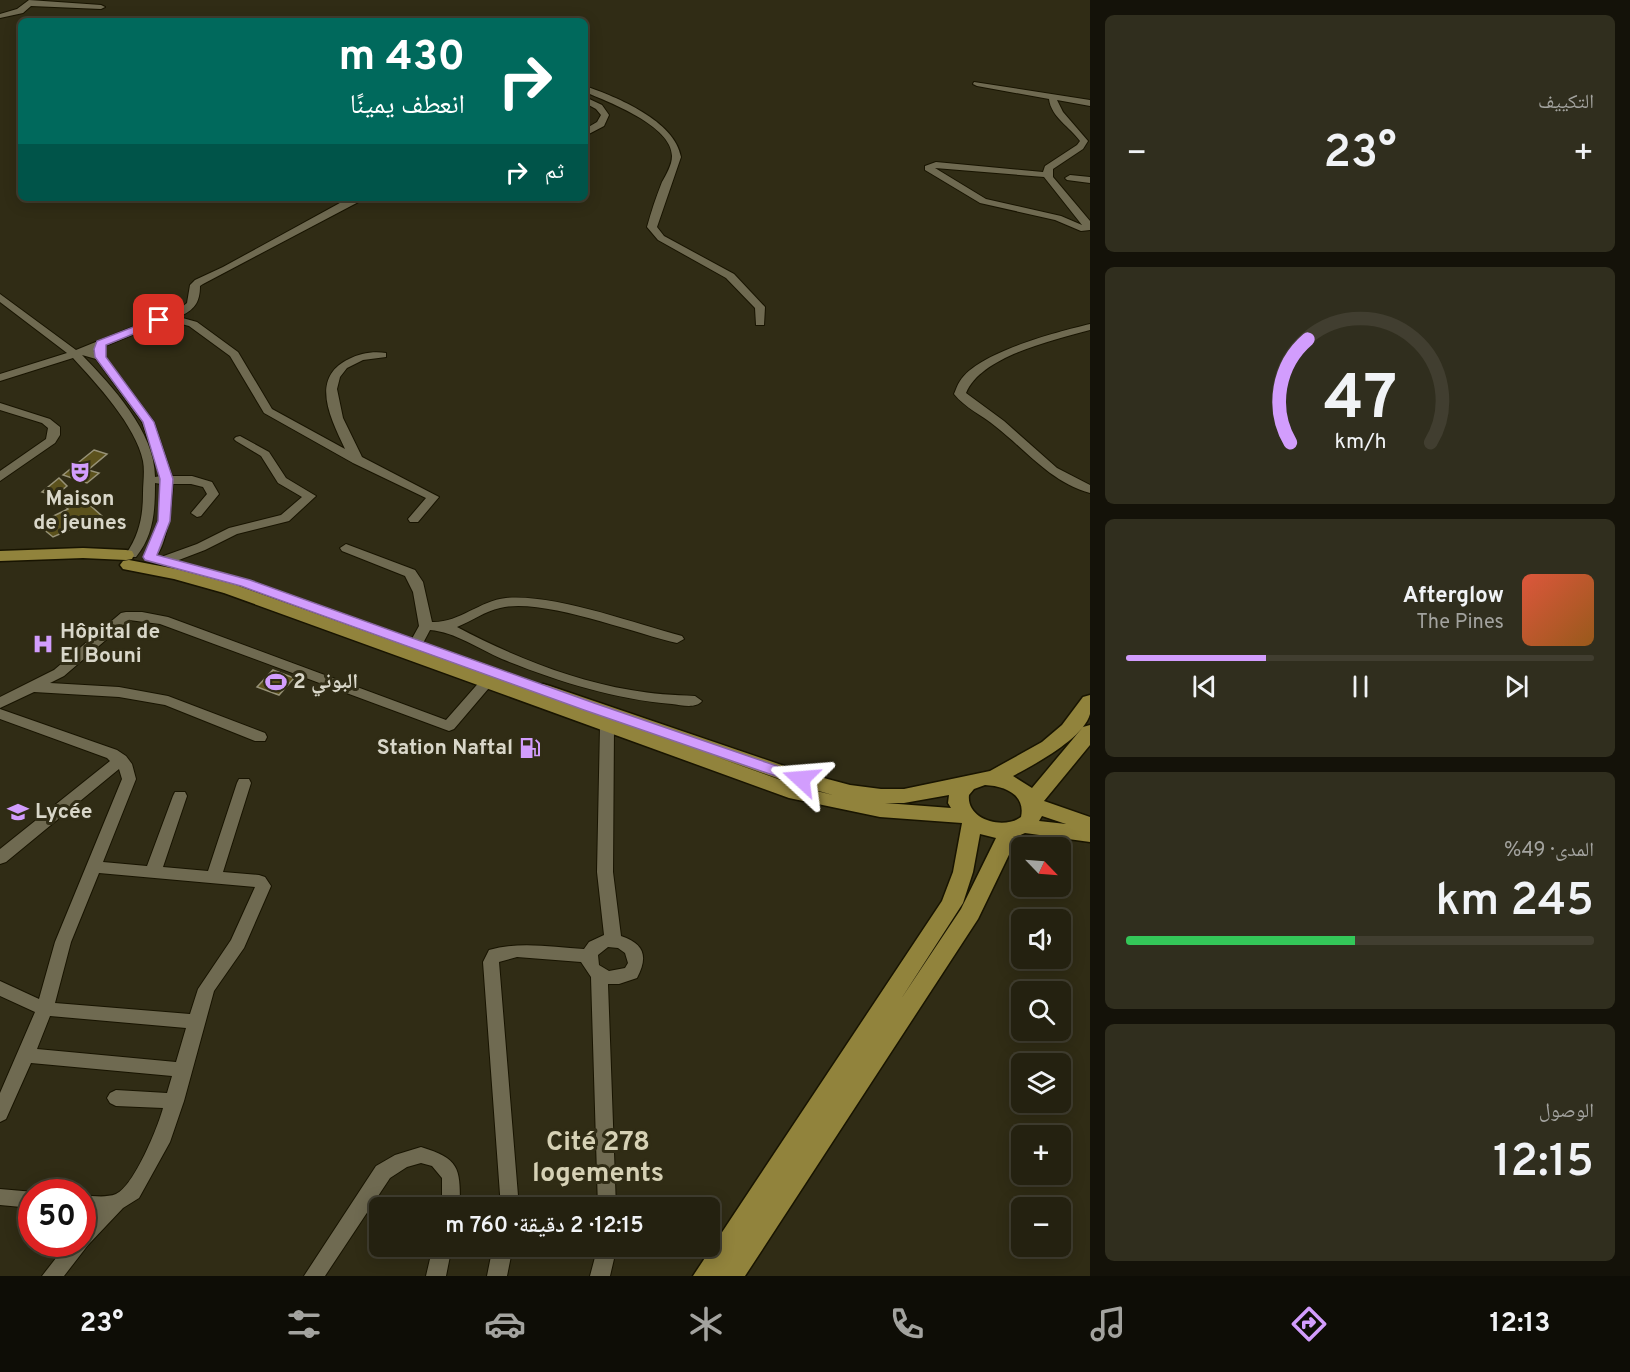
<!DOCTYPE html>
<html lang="ar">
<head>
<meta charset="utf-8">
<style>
  body { margin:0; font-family:Overpass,"Noto Naskh Arabic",sans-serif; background:#302e1e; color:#f1f3f6; direction:rtl; height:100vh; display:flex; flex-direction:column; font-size:22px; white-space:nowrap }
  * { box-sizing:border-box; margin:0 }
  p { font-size:20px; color:#a3a39f }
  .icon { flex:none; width:33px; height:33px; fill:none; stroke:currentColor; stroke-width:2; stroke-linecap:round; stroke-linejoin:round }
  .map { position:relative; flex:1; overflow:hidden; direction:ltr }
  .details { display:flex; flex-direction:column; gap:15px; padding:15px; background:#141209; width:540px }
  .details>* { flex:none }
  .hud { position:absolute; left:18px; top:18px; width:570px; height:183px; border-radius:9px; box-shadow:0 3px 15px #0003,0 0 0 2px #413e30; direction:rtl; background:#00695c; color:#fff; overflow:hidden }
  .needle { width:39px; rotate:115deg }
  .buttons { position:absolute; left:1011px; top:837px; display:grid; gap:12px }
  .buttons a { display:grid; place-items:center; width:60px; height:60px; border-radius:9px; background:#242110; box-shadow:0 3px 15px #0003,0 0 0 2px #413e30; font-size:30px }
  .speed { position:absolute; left:18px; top:1179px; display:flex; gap:12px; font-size:30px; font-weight:700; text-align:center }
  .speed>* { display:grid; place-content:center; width:78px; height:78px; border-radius:50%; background:#242110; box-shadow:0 3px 15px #0003,0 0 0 2px #413e30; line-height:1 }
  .speed .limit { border:9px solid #d22; background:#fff; color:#111 }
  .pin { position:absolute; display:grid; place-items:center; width:51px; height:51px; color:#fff; margin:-26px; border-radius:12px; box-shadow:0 3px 9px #0006 }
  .me { position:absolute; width:66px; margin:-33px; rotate:289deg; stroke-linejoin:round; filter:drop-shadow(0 0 4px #0008) }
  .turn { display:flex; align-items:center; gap:21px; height:126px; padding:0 24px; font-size:27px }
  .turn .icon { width:78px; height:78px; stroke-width:2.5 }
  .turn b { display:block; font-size:42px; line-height:51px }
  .then { display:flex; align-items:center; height:57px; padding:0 24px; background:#0003; gap:12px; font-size:22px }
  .big { font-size:45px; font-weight:600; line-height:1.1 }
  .details .widget { flex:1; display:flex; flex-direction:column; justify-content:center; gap:9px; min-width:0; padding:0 21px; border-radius:9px; background:#302e1e }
  .details .dial { align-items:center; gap:0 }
  .dial svg { height:156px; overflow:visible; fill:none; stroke:#413e30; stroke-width:7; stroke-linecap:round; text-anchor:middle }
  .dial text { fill:#f1f3f6; stroke:none }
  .song { display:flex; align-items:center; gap:18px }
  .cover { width:72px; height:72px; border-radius:9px; background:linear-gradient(135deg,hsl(10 70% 55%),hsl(30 70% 35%)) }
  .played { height:6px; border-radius:3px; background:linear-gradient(90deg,#d29dfd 30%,#413e30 30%) }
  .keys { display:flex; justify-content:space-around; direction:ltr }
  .heat { display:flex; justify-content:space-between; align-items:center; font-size:33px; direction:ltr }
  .charge { height:9px; border-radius:4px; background:linear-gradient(90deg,#34c759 49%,#413e30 0) }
  .trip { position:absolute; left:369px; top:1197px; width:351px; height:60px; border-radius:9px; background:#242110; box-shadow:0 3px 15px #0003,0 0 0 2px #413e30; font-weight:600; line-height:60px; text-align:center; direction:rtl }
  .menu { display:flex; height:96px; justify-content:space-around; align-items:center; background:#0e0d06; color:#a3a39f }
  .menu .icon { width:42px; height:42px }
  .menu .current { color:#d29dfd }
  .menu b { font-size:27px; color:#f1f3f6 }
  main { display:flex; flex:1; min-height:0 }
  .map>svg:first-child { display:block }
</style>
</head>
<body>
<main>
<section class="details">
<div class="widget"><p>التكييف</p>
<div class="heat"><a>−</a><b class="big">23°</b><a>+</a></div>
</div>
<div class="widget dial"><svg viewBox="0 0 100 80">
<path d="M14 69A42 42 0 1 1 86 69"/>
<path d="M14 69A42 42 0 0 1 23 16" stroke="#d29dfd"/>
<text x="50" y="56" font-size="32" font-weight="700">47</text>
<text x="50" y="72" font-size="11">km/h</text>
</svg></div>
<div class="widget">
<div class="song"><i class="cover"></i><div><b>Afterglow</b><p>The Pines</p></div></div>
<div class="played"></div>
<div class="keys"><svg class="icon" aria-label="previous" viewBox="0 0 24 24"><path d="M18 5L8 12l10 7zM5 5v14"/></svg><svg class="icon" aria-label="pause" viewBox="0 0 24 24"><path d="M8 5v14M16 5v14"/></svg><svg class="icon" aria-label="next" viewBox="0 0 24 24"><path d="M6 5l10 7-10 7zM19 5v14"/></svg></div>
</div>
<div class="widget"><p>المدى · 49%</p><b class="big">245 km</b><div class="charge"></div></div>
<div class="widget"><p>الوصول</p><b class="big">12:15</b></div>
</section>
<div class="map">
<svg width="1090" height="1276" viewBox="0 0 1090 1276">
  <rect width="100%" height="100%" fill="#302c15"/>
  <path fill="#5c521c" stroke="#979277" stroke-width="1.5" d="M94,450L107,454L88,470L99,473L87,483L63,475Z
    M59,478L67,486L55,496L42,492Z
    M83,499L102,516L53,537L37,524L68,509L66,507Z
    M273,670L294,678L279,695L257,687Z"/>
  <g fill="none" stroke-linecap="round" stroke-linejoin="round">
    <defs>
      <path id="minor" d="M29,0L101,5L105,7L101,9L31,6L23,13L0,18V14L17,9Z
        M974,82L1090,100V106L1057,100L1063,112L1088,141L1083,149L1053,169V177L1090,221V230L1081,231L1055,220L980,203L925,170V166L936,162L1043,172L1045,166L1077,145L1080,141C1070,127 1051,117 1049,99L977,86L973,84ZM935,168L1044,177L1082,225L1061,216L986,199Z
        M585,86C617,97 675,121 681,157L657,227L664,236L734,274L765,307L764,325H756L755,308L726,278L658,240L647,227C651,212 656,197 662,182C666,175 672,165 672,156C672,126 609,102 585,92Z
        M585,97L602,105L609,115L604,126L585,136V129L597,122L601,115L596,109L585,103Z
        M1070,175L1090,177V183L1067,180L1065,178Z
        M349,198H366L203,284L200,286C200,303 194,310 179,317L197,322L238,352L272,409L345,449C331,419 309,378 349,359C360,353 374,351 386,353V357L363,360L347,368L340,377L337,389L343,418L362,457L439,497L418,522H410L408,519L426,498L353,463L264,413L230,356L189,326L174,322L161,323L93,351L104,355L154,422L172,476H192L212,482L219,494L201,516L197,517L191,513L207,494L203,487L191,484H173C172,500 167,556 150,561L144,557L158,521L161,484L155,483C155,510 154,535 136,557H128L126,554C139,535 143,517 143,493C143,483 145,471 143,461C136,426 96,383 73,358L0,381V374L67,353L0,302V294L76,350L155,318C167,315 178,311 187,303L190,285L195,280L223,267ZM82,355L96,359L142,422L160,476L155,477C155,432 112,386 82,355Z
        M1090,324V330C1054,340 981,356 966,393L1004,421L1057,468L1090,485V493C1050,482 1026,450 995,426C982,415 965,408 954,394C956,390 957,385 960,381C978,352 1057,332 1090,324Z
        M0,403L50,419L60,427V435L55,443L0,481V471L46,439L48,428L42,423L0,410Z
        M240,436L269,452L286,478L316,496L289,521L237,534L205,550L171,563H161L160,560L161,557L197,544L229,528L281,515L302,497L278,483L261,456L236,441L234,439L236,437Z
        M346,544L415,570L423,582L432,622C459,623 479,601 506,598C556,594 632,623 682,636L684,639L677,643C633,633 541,597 500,608C485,611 472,621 457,627C510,655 571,680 631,690C652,694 674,695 695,696L702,701C696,709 681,705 672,704C613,699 557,681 502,659C479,649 455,632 430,630L421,647H411L409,644L419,626L413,592L405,576L342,551L340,548Z
        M126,612H142L168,617L446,720L482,679L487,677L494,682L454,729L449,731L160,624L129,620L64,676L50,683L119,687L168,696L265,733L267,737L265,741H255L165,705L119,697L34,692L0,708V697L54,670L121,613Z
        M0,709L117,750L126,756L132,764L136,779L103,862L147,866L173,796L175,792H185L187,796L163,867L208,871L237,783L239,779H249L251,783L223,872L259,875L265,877L271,886L244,948L214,991L184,1101L170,1142L139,1198L123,1208L88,1245L64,1276H42L67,1244H82V1225L95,1213L82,1211V1195C93,1196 106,1198 116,1194C134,1186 158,1127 163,1108L116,1106L110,1103L107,1098L110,1093L116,1090L167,1093L172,1076L31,1063L6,1119L0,1122V1093L35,1012L0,996V981L39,999L55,942L122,779L119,769L6,862L0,864V849L110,761L107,758L0,719ZM99,873L255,887L231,940L198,989L190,1014L55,1003L71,942ZM50,1016L186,1028L176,1062L37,1049Z
        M607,721L614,726L613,872L621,936C645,944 648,957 637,978L619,984H608L616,1208H598L591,977L581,962L517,957L499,962L519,1208H501L483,962L489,950C519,941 553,947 584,949L589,942L604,935L597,872L600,726ZM608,947L618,948L625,953L628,963L625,968L609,971L599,965L598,955Z
        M421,1147C461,1159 460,1169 460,1208H442V1178L432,1166L421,1163L407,1167L390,1178L325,1276H304L376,1166L395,1155Z
        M0,1189L34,1192H32V1208L0,1205Z
        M433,1246H452L446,1276H426Z
        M493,1246H513L507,1276H487Z
        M598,1246H617L610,1276H590Z"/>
      <path id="major" d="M83,548L126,550L132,551L134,555L132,559L126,560L83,558L0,561V551Z
        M129,560L176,569L236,585L535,692L536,686L543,684L550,686L805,773L850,785L881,789H904L990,771L1042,742L1062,725L1083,697L1090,695C1090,700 1090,708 1090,714C1083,739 1035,764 1013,776L1032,788L1083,727L1090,725V745L1044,801L1090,817V842L1025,833L1018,836L978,919L745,1276H693L942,901L953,872L962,823L880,817L789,798L224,593L174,579L123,569L120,565L123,561ZM714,756L794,784L833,795L800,787ZM985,785C1004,786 1026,794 1021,817C1004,830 966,820 969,795L974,789ZM949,795L948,803L951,808L885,803H904ZM1042,816L1066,824L1039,821ZM980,834L996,838L961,909L901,999L963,903L973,872Z"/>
    </defs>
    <use href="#minor" stroke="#181401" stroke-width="2"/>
    <use href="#major" stroke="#181401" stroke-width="3"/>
    <use href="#minor" fill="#6f6a51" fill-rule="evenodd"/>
    <use href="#major" fill="#91833c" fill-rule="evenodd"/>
  </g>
  <path fill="#d29dfd" stroke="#8866a4" stroke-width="1.5" d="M159,317L164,320L163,322L106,345V357L154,422L173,479L170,521L157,555L250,580L594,703L806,776L809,779L806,783H796L584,710L241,586L145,560L143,557L158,521L160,479L143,422L95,357L94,349L97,341Z"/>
  <defs>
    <symbol id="theatre-bare" viewBox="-9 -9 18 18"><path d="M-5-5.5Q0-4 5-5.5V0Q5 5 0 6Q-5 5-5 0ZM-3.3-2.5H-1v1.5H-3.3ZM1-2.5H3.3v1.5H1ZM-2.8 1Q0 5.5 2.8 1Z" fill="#d29dfd" stroke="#302c15" stroke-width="2.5" paint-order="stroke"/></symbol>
    <symbol id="hospital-bare" viewBox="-9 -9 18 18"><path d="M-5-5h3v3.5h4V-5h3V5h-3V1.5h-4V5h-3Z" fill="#d29dfd" stroke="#302c15" stroke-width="2.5" paint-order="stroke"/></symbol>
    <symbol id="stadium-bare" viewBox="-9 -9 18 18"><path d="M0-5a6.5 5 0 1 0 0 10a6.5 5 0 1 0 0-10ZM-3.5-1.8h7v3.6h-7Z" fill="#d29dfd" stroke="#302c15" stroke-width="2.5" paint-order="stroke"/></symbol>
    <symbol id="fuel-bare" viewBox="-9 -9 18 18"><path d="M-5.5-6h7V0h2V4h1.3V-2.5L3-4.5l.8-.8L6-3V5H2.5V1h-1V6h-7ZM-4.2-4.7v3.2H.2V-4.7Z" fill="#d29dfd" stroke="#302c15" stroke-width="2.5" paint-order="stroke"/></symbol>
    <symbol id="school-bare" viewBox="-9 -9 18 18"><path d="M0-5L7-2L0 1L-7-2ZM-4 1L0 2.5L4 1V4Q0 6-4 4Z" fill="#d29dfd" stroke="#302c15" stroke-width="2.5" paint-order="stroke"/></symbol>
  </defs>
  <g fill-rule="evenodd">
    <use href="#theatre-bare" x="65" y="457" width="30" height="30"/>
    <use href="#hospital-bare" x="28" y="629" width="30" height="30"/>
    <use href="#stadium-bare" x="261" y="667" width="30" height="30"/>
    <use href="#fuel-bare" x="515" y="733" width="30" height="30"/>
    <use href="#school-bare" x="3" y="797" width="30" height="30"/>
  </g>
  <g text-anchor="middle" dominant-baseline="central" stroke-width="6" stroke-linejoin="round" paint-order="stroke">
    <g font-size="21" font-weight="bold" fill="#d9d7c9" stroke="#302c15" text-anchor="start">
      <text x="80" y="499" text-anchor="middle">Maison<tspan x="80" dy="24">de jeunes</tspan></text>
      <text x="60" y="632">Hôpital de<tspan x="60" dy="24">El Bouni</tspan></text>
      <text x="293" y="682">البوني 2</text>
      <text x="513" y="748" text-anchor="end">Station Naftal</text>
      <text x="35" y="812">Lycée</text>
    </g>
    <g font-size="27" font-weight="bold" fill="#d6d1b5" stroke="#302c15">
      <text x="598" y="1143">Cité 278<tspan x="598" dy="31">logements</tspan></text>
    </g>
  </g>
</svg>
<div class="buttons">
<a><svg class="needle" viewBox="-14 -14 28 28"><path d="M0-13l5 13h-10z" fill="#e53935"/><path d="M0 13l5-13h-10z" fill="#a3a39f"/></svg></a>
<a><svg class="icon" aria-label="sound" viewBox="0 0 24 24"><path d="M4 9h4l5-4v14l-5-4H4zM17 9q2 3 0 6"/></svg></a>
<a><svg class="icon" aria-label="search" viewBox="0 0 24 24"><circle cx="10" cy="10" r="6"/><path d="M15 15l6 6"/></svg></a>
<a><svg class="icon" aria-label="layers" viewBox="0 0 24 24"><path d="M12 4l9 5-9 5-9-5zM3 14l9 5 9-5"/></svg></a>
<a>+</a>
<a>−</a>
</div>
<div class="speed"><div class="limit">50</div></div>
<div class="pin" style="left:159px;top:320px;background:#d93025"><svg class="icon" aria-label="arrive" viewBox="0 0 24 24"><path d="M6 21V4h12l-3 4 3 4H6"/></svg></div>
<svg class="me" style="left:801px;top:779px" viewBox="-20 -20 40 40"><path d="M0-17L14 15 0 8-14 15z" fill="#d29dfd" stroke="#fff" stroke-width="4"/></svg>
<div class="trip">12:15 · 2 دقيقة · 760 m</div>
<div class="hud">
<div class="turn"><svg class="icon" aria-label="right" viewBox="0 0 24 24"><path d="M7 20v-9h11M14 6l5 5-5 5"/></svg><div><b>430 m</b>انعطف يمينًا</div></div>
<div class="then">ثم<svg class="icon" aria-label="right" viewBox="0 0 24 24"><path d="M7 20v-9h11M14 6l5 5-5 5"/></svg></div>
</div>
</div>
</main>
<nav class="menu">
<b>12:13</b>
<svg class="icon current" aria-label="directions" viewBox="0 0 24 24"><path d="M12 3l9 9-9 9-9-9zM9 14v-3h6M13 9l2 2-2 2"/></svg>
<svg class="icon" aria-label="music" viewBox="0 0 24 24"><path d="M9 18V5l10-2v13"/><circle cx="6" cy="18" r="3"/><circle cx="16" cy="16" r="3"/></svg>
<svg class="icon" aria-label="phone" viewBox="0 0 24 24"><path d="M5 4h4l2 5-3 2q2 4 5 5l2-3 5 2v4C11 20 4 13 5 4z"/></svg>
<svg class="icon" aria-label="climate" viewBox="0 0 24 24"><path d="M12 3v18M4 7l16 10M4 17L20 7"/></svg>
<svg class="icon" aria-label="car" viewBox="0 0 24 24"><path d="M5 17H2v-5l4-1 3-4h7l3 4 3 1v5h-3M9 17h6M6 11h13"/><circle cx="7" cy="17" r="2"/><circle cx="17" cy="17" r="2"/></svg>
<svg class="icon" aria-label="filters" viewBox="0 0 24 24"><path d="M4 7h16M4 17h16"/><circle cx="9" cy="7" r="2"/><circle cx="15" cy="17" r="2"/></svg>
<b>23°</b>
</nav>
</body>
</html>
